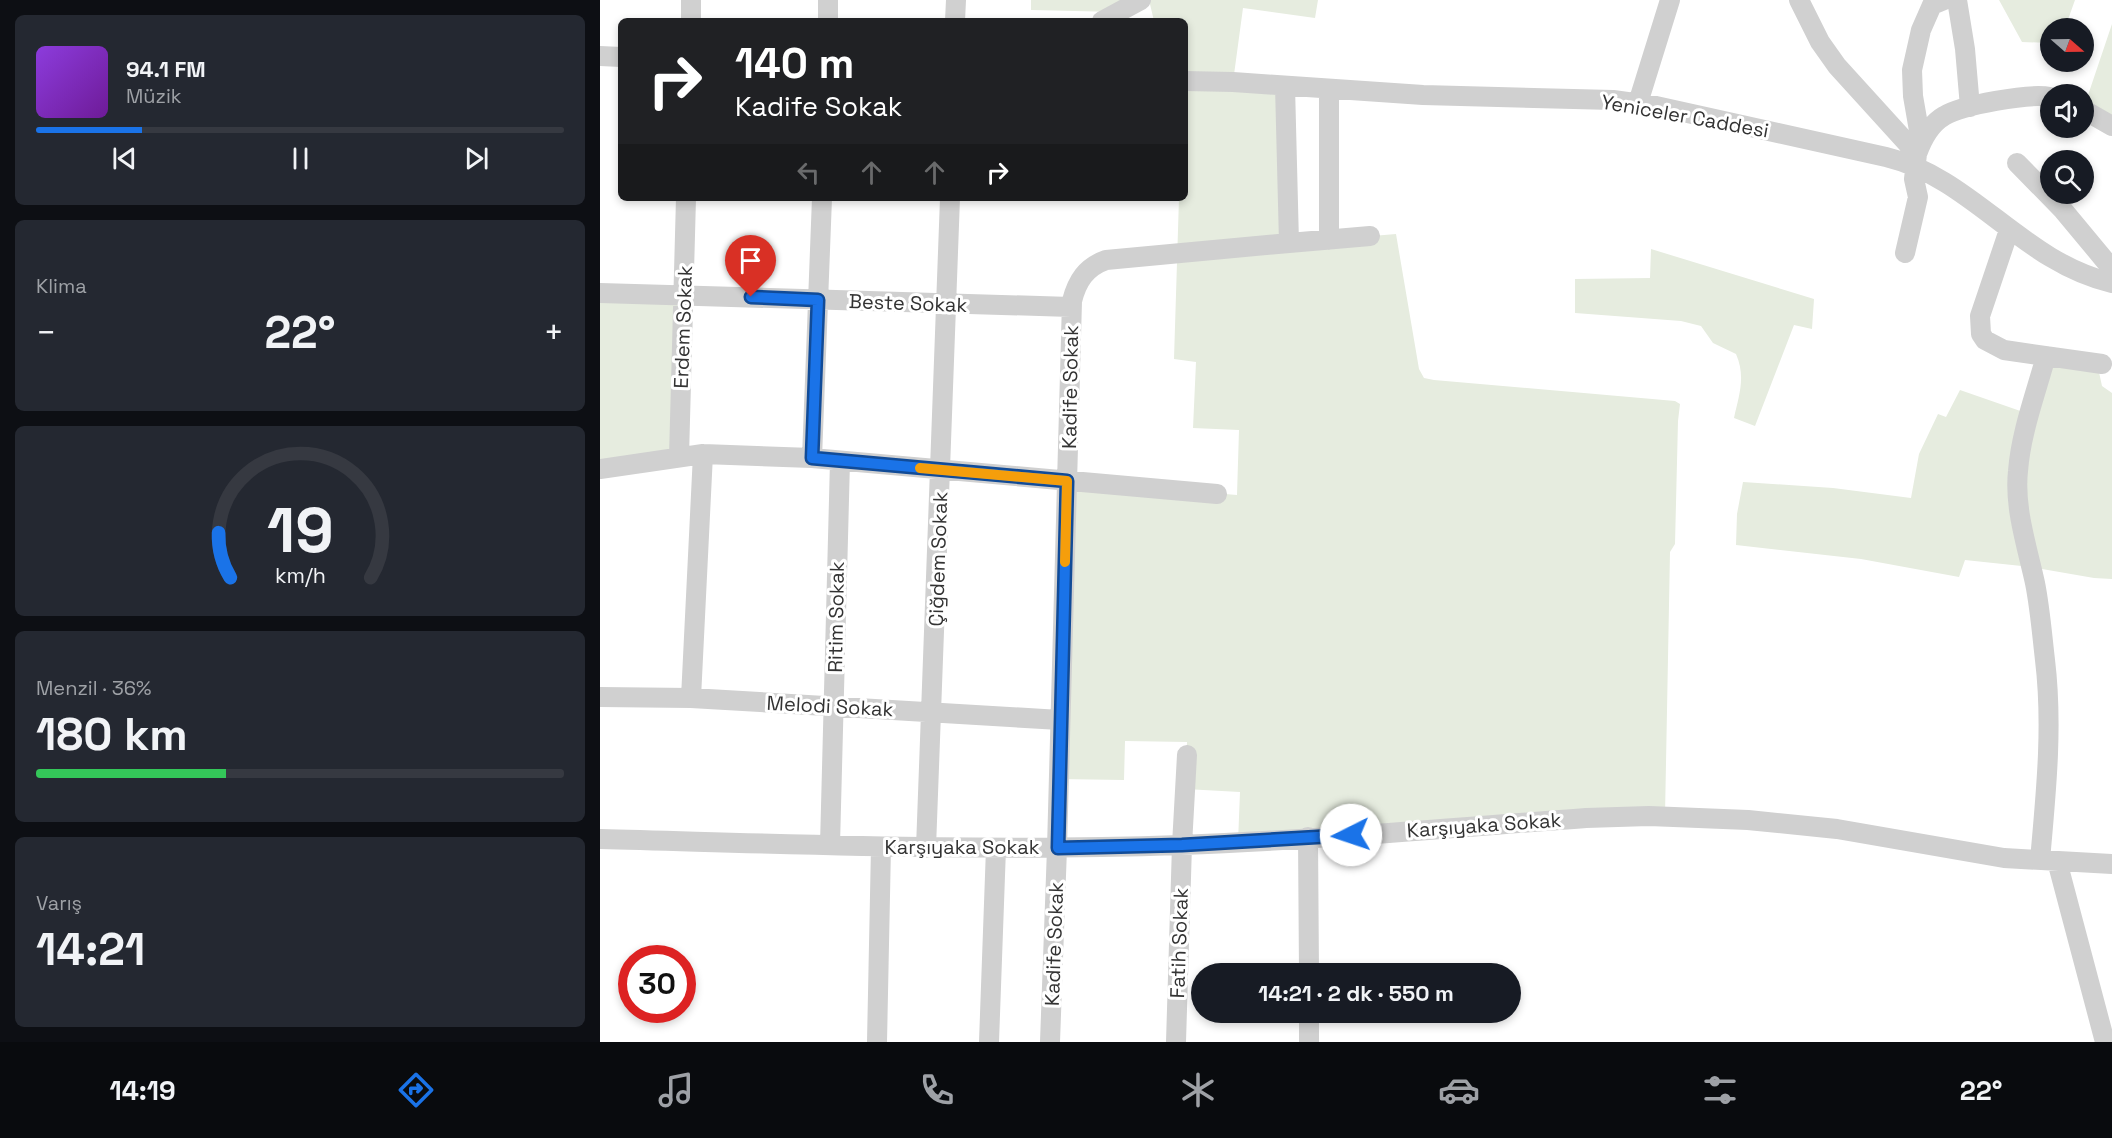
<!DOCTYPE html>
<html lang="tr">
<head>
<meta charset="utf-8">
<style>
  body { margin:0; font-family:"Space Grotesk",sans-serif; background:#242831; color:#f1f3f6; height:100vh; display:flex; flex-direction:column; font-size:22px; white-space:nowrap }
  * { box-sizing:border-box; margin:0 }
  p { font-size:20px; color:#9ea1a6 }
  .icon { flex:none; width:33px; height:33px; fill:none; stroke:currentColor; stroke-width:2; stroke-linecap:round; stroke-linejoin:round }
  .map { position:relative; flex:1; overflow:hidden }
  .details { display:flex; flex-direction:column; gap:15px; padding:15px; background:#0d0f14; width:600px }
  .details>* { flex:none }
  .top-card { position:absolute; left:18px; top:18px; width:570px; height:183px; border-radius:9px; box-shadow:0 3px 9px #0003; background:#202124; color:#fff; overflow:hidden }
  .needle { width:39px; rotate:110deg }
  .tools { position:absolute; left:1440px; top:18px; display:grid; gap:12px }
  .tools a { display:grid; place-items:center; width:54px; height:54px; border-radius:50%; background:#171b24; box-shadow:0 3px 9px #0003; font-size:30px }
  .speed { position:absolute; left:18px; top:945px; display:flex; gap:12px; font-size:30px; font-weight:700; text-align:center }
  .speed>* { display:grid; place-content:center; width:78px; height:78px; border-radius:50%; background:#171b24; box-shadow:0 3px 9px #0003; line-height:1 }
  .speed .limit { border:9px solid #d22; background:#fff; color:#111 }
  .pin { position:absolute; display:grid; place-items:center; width:51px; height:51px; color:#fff; margin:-62px -26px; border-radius:50% 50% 50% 0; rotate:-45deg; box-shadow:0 0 6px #0007 }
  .pin .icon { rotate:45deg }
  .me { position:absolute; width:66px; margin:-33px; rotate:266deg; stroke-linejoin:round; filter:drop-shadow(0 0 4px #0008) }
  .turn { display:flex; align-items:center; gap:21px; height:126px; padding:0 18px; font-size:27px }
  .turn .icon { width:78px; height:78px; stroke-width:2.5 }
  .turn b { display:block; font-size:42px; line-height:51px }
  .lanes { display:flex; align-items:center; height:57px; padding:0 18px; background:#0003; justify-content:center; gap:30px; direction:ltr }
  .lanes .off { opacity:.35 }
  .big { font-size:45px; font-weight:700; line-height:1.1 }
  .details .tile { flex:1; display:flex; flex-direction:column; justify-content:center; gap:9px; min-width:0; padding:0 21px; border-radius:9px; background:#242831 }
  .details .dial { align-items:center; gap:0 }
  .dial svg { height:156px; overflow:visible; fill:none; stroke:#363941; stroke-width:7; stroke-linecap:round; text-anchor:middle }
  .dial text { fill:#f1f3f6; stroke:none }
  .song { display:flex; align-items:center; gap:18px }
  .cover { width:72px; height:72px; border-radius:9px; background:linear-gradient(135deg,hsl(270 70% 55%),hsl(280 70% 35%)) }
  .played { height:6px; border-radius:3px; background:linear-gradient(90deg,#1a73e8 20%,#363941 20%) }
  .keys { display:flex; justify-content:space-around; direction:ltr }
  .heat { display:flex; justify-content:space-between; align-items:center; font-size:33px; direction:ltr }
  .charge { height:9px; border-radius:4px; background:linear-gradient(90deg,#34c759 36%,#363941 0) }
  .trip { position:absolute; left:591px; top:963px; width:330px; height:60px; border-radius:30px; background:#171b24; box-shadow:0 3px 9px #0003; font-weight:700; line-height:60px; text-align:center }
  .tab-bar { display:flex; height:96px; justify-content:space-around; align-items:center; background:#090b0e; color:#9ea1a6 }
  .tab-bar .icon { width:42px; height:42px }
  .tab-bar .active { color:#1a73e8 }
  .tab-bar b { font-size:27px; color:#f1f3f6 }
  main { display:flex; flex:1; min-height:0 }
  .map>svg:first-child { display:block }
</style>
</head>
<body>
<main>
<section class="details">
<div class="tile">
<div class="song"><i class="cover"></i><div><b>94.1 FM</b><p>Müzik</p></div></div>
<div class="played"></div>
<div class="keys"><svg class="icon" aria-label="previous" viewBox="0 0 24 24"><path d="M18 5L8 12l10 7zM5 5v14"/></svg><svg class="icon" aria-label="pause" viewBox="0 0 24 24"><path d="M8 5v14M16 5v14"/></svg><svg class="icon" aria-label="next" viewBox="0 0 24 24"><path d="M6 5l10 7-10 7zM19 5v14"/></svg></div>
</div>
<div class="tile"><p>Klima</p>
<div class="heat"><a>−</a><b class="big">22°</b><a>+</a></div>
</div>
<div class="tile dial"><svg viewBox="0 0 100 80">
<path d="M14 69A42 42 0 1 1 86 69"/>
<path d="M14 69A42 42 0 0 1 8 46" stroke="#1a73e8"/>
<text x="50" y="56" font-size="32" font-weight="700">19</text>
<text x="50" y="72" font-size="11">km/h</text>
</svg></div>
<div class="tile"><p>Menzil · 36%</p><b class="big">180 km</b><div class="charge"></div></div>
<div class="tile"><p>Varış</p><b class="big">14:21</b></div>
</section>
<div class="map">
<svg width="1512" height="1042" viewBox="0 0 1512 1042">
  <rect width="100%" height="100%" fill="#fff"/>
  <path fill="#e6ecdf" d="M431,0H541L517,12L431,10Z
    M549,0H718L715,18L643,8L633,82L685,86L689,243L796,234L819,369L824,378L834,380L1075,401L1080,404L1078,421L1075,544L1070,552L1065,816L638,842L640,792L585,789L587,742L525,741L524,780L459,779L467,481L637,495L639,430L593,428L596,362L574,359L579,198H585V21H554Z
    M1399,0H1475L1465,28H1450V43L1422,42Z
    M1512,24V126L1484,107Z
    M1051,249L1214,299L1212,329L1194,325L1155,426L1134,418C1139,395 1146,377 1136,354L1113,343L1101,326L1081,321L975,313V279L1050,278Z
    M0,293L84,295L79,457L0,469Z
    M1446,356L1497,363L1502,386L1512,393V579L1494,578L1431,567L1365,560L1359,577L1261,559L1136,545L1137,514L1143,482L1233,488L1311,498L1319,454L1338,414L1346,417L1360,390L1429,414Z"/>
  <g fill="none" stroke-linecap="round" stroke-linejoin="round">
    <path stroke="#d0d0d0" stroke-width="20" d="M1199,0L1220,42L1237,66L1317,154L1314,179L1318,197L1305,253
      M1357,0L1365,49L1370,107
      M91,21V0
      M228,21V0
      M355,21L356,0
      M502,21L541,0
      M0,56L21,57
      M585,81L633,82L823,95L1013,100L1056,106L1286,157C1373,178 1422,262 1512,283
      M1038,103L1070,0
      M1484,110L1512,126
      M1321,142L1313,96L1312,70L1321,30L1332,5L1344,0
      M1317,154C1322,140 1330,124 1344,116C1362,105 1429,93 1450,97
      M1417,163L1463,210L1512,269
      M1409,230L1380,316L1381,334L1385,340L1404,350L1502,364
      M729,240V89
      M689,243L770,236
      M0,293L471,307
      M79,457L86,198
      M212,458L222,198
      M0,469L103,454L212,458L617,494
      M0,697L91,698L460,720
      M91,698L103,454
      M708,837L709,974
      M0,839C193,844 387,852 580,845C716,840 851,828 986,818L1049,816L1148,820L1237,829L1404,858L1512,864
      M230,845L240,461
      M326,848L350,198
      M1440,860C1446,793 1453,726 1445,660C1442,634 1440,608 1435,583C1427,546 1414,508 1418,471C1421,432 1436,393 1446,356
      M1457,861L1505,1042
      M709,1012V1042
      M277,1042L281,847
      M389,1042L396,848
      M450,1042L457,848L472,301C477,281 486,267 506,260L689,243L685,86
      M576,1042L582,845L587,755"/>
  </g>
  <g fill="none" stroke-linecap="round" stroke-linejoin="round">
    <defs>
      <path id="route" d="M151,297L218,300L212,458L467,481L458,848L582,845L751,835"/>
    </defs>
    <use href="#route" stroke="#114b97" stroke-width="15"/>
    <use href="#route" stroke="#1a73e8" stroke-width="10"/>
    <path stroke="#f59e0b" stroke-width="10" d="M320,468L467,481L465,562"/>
  </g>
  <g text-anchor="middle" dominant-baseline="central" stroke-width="6" stroke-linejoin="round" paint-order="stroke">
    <g font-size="20" fill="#333" stroke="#fff">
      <text transform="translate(1085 116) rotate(10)">Yeniceler Caddesi</text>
      <text transform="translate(308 303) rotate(2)">Beste Sokak</text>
      <text transform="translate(83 327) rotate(-88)">Erdem Sokak</text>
      <text transform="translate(470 387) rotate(-89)">Kadife Sokak</text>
      <text transform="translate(338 559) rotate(-88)">Çiğdem Sokak</text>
      <text transform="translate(236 617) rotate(-89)">Ritim Sokak</text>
      <text transform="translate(230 706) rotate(3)">Melodi Sokak</text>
      <text transform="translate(884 825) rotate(-4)">Karşıyaka Sokak</text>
      <text x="362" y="847">Karşıyaka Sokak</text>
      <text transform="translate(579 943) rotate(-88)">Fatih Sokak</text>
      <text transform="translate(454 944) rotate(-88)">Kadife Sokak</text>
    </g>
  </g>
</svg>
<div class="tools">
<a><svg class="needle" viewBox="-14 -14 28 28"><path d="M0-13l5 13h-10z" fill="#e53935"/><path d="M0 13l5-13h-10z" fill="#9ea1a6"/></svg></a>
<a><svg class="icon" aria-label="sound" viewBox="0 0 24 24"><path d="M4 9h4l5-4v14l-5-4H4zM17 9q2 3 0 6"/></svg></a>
<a><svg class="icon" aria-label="search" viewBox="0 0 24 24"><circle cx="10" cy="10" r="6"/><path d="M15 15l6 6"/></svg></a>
</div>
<div class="speed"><div class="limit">30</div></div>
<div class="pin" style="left:151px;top:297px;background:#d93025"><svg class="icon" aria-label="arrive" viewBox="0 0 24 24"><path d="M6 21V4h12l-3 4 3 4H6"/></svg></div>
<svg class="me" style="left:751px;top:835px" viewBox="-20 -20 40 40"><circle r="19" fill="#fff"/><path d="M0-13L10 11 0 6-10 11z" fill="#1a73e8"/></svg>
<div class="trip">14:21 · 2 dk · 550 m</div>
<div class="top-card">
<div class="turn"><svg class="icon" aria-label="right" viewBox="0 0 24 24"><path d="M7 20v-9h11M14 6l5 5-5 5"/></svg><div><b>140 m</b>Kadife Sokak</div></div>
<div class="lanes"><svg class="icon off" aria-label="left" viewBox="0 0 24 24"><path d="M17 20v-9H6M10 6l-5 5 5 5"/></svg><svg class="icon off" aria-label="ahead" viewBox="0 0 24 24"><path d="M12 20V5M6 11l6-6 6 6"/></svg><svg class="icon off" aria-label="ahead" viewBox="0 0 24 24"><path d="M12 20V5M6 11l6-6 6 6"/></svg><svg class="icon" aria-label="right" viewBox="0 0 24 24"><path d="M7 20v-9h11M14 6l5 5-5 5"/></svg></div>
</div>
</div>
</main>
<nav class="tab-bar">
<b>14:19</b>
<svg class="icon active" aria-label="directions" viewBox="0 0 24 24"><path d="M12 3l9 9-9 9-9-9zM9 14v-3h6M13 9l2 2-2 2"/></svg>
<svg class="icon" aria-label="music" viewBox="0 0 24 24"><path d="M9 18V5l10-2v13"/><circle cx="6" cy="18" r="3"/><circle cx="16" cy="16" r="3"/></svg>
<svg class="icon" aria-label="phone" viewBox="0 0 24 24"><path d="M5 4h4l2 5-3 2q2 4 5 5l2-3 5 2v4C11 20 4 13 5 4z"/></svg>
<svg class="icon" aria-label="climate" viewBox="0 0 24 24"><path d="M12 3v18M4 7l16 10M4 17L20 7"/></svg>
<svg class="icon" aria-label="car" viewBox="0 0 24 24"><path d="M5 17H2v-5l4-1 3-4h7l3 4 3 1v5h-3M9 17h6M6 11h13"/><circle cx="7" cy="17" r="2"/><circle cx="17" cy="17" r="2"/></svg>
<svg class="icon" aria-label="filters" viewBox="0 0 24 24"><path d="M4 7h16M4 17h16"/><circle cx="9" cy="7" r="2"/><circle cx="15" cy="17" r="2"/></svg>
<b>22°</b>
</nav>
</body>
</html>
